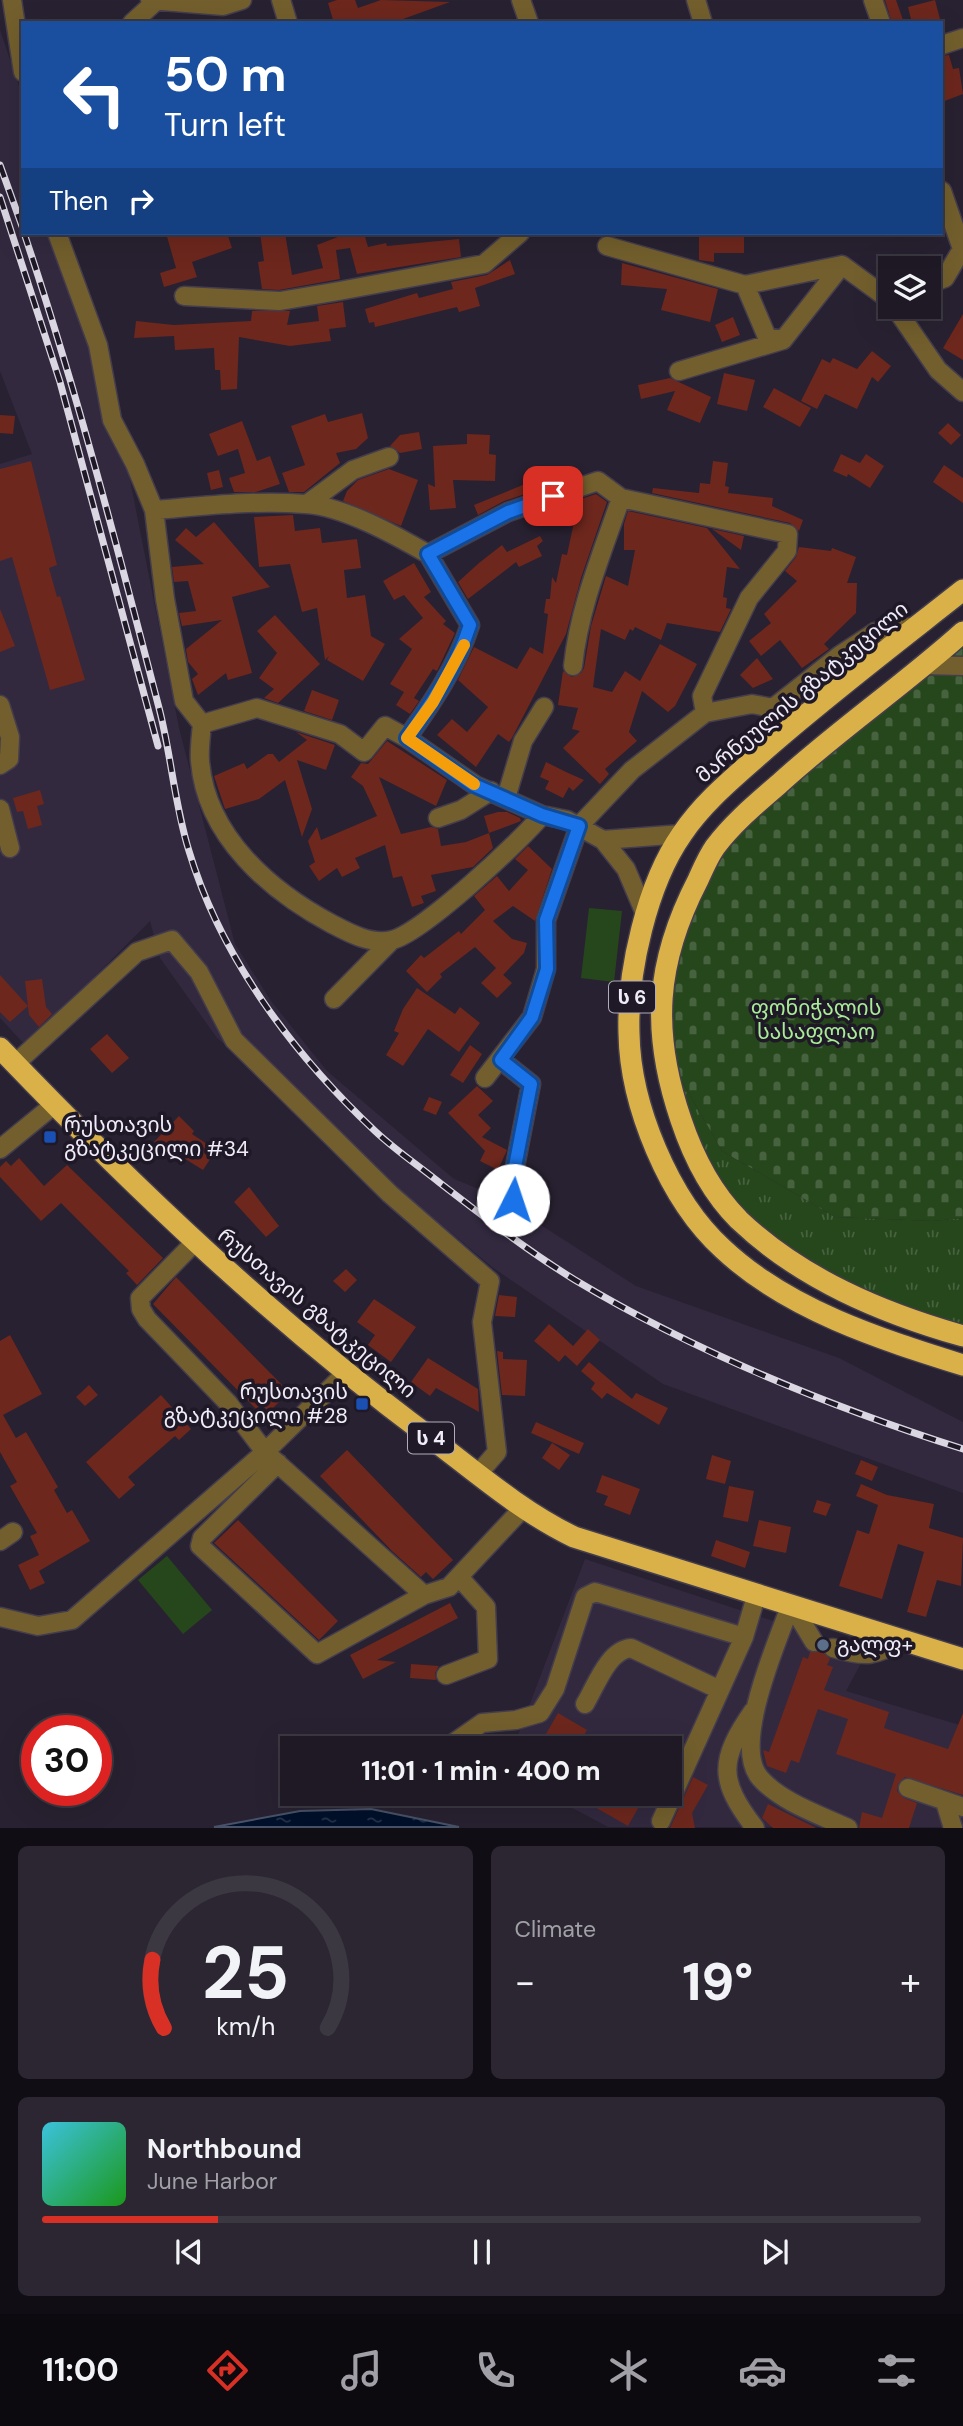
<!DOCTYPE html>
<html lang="en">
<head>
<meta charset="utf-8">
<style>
  body { margin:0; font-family:"DM Sans","Noto Sans Georgian",sans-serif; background:#2b2632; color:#f1f3f6; height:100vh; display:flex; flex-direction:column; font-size:26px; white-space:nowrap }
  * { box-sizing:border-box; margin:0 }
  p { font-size:23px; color:#a1a0a7 }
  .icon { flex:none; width:38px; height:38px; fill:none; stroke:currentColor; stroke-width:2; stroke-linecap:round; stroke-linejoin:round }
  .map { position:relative; height:1828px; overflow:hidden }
  .sheet { display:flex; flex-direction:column; gap:18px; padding:18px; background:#100e14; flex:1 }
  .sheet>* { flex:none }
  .banner { position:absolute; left:21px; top:21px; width:922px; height:214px; border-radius:0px; box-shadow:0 7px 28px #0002,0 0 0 2px #3c3842; background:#1a4fa0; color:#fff; overflow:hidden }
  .tools { position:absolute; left:878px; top:256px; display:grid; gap:14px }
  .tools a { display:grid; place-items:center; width:63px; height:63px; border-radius:0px; background:#1e1925; box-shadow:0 7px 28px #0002,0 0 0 2px #3c3842; font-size:35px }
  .speed { position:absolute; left:21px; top:1715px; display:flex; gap:14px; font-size:35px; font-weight:700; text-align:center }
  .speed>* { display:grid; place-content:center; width:91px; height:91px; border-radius:50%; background:#1e1925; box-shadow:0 7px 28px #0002,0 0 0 2px #3c3842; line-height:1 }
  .speed .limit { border:10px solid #d22; background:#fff; color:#111 }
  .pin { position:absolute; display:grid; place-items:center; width:60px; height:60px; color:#fff; margin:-30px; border-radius:14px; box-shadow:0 4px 10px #0006 }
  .me { position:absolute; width:77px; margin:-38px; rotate:4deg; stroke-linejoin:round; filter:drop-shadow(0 0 5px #0008) }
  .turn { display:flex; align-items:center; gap:24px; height:147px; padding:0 28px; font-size:32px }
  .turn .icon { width:91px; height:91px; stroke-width:2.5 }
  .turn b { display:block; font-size:49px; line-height:60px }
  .then { display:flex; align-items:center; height:66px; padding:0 28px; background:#0003; gap:14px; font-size:26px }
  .big { font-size:52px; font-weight:800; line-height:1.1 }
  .sheet .tile { flex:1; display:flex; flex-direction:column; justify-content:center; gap:10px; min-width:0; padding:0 24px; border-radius:10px; background:#2b2632 }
  .sheet .dial { align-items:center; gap:0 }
  .dial svg { height:182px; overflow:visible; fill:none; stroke:#3c3842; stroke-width:7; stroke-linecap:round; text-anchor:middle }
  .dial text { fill:#f1f3f6; stroke:none }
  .song { display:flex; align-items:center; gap:21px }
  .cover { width:84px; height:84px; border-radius:10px; background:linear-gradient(135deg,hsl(190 70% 55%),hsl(120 70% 35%)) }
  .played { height:7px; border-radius:4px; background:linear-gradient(90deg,#d93025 20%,#3c3842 20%) }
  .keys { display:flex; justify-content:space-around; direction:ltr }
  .heat { display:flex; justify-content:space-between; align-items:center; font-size:38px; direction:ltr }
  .sheet .tiles { flex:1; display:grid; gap:18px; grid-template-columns:1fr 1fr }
  .tile:last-child { grid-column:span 2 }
  .trip { position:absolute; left:280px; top:1736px; width:402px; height:70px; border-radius:0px; background:#1e1925; box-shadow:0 7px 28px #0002,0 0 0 2px #3c3842; font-weight:800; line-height:70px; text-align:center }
  .tab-bar { display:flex; height:112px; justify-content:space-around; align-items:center; background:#0c0a0f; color:#a1a0a7 }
  .tab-bar .icon { width:49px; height:49px }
  .tab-bar .selected { color:#d93025 }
  .tab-bar b { font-size:32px; color:#f1f3f6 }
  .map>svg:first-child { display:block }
</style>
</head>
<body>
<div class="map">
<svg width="963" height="1828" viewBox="0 0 963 1828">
  <defs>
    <pattern id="grass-tufts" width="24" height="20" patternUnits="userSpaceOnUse" patternTransform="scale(1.75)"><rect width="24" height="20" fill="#26471c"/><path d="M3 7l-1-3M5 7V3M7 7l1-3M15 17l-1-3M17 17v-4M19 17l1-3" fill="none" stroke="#46623e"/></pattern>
    <pattern id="cemetery-stones" width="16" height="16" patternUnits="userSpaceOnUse" patternTransform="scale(1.75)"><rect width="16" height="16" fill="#26471c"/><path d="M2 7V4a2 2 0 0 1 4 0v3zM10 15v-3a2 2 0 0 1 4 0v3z" fill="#46623e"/></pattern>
    <pattern id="water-ripples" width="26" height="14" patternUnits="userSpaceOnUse" patternTransform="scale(1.75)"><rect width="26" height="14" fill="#00102b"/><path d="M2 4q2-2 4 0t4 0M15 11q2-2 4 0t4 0" fill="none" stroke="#26334a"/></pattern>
  </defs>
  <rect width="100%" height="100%" fill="#282131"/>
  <path fill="#32293f" d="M0,30L23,98V233H67L102,338L179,728L235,944L271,1001L327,1071L454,1179L494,1195L636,1286L839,1358L963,1422V1493L663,1384L492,1267L217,1038L160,958L150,921L26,1046L0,1018V464L32,454L0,371Z
    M585,1559L867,1652L846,1691L963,1726V1827H608L546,1794H670V1748H513Z"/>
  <path fill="url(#grass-tufts)" d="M668,1057L722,1151L835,1217L933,1221L963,1218V1328L847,1288L747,1218L712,1169Z"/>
  <path fill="url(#cemetery-stones)" d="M963,647V1218L933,1221L835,1217L722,1151L668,1057L679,925L742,823Z"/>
  <path fill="#26471c" d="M589,908L622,911L614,982L581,978Z
    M167,1556L212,1610L183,1634L138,1580Z"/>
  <path fill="url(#water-ripples)" stroke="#485268" stroke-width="2" d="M371,1809L459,1827H214L300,1811Z"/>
  <path fill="#6d271d" d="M337,0H355L358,8L381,0L450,2L392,23H334L328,3Z
    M885,0H896L903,20L892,23Z
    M935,0L941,23H912L908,7Z
    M949,55L953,69L959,68L963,94L942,102V56Z
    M166,233H227L232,248L192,262L197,277L164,287L160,273L176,268Z
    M260,233H285L292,275L323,268L317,245L348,233H364L368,247L386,243L387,246L459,239L461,257L357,274L350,248L336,250L340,279L279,290L262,289L258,262L264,261Z
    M699,236H744V253H714V262L699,260Z
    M510,260L515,274L475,288L480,306L459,312L457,307L375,327L374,322L369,323L365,309L417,293L419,298L453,289L451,282L487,275Z
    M622,263L718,289L710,322L661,310L667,289L621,285Z
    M343,302L346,327L329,329L331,341L290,346L239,337L237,389L221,390L220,370H215L214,348L175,350L174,336L134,338L136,321L174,325L251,321L252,311H290L287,325L319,321L317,306Z
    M963,314V360L943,348Z
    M733,317L740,335L722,342L715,325Z
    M872,351L891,366L878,382L872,377L857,409L825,394L817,409L801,401L822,359L830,363L833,358L857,369Z
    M724,373L755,380L747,411L717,404Z
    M670,378L711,397L700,423L667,410L675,391L641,399L638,385Z
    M774,388L811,408L800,427L763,407Z
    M362,413L368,438L356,449L336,453L340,463L304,492H289L282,473L305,465L291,426L325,414L328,422Z
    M0,415L15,416L13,434L0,433Z
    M242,421L257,461L270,456L280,484L256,492H234L229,478L245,473L238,449L218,456L209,434Z
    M948,423L961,435L951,445L938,433Z
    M419,432L422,449L400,453L390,446L400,435Z
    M467,434L490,435L489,454L496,455L495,481L453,480L456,508L430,510L428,484L435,487L433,446L467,444Z
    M841,454L860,463L866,454L884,466L870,488L848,474L847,477L833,471Z
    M31,461L57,565L49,568L57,597L60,596L85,680L50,690L12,557L0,561V469Z
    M713,461L728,463L725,486L729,487L728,493L773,498L772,506L803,520L799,531L790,523L652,493L653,488L699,493L700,483L710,484Z
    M944,465L963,478V503L933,482Z
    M556,466L563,481L504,501L478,515L474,505L530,482L524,481Z
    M389,469L418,480L401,526L343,501L347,491L358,480Z
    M219,470L223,487L211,490L207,473Z
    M596,494L607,502L581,578L566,634L512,738L509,742L498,734L476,767L437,735L452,719L467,732L488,707L458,680L474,647L517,669L530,647L543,654L548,614L544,613L546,599H550L552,577L556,583L562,554L567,555L578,503L548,510Z
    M628,511L707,528L740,569L727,567L723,597L727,598L726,608L731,609L720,632L667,623L661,640L635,627L633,631L630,629L625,640L601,629L593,687L612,692L625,671L640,681L660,644L697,664L675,706L668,712L642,691L629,732L637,741L605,769L609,774L600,784L563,748L580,731L572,729L578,708L558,705L563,671L572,677L581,673L584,668L591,626L606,576L628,586L635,550H624V524Z
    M293,515L295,531L320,528L322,543L357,539L361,568L344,570L347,598L365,595L371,636L385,644L363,681L327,660L329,656L325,660L317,608L302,612L290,564L259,567L254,517Z
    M214,522L270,587L232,597L252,673L228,680L226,673L198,695L192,679L198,674L188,662L186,649L222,620L182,626L179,613L196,611L188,581L174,582L172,567L204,564L175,540L186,528L196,537Z
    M712,529L744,536L741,550Z
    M540,536L543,541L537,546L542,556L519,567L516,562L468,599L458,582L479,563L502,545L507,552Z
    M799,547L831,551L832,548L856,557L847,583H857L856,613L824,644L829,649L802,668L780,640L761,656L749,641L771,623L764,614L797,581L785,571L796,557Z
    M414,563L431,592L424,597L446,621L443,624L455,633L437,671L433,669L414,698L390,684L412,649L399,639L423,618L404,595L394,600L383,581Z
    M0,609L15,646L0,652Z
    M275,615L320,664L278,703L264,698L274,689L259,678L277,653L257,631Z
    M757,658L773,679L753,688L740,675Z
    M312,690L339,700L332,720L304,711Z
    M404,692L419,701L410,714L396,705Z
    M296,732L335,745L326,770L297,760L312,809L302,837L285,780L259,799L225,809L214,776L244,763L247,769L268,754H273L279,762L307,740Z
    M387,741L447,780L436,806L379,777L401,834L431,827L438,829L441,846L466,842L489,833L493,848L473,867L431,875L436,891L421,896L424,903L412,907L402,876L393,878L385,845L355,858L360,868L342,877L337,868L319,881L309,866L315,862L308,841L317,827L321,840L377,816L363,786L351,777L361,763L368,764Z
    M546,762L566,772L584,780L573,791L569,787L563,798L545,789L549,781L540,777Z
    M40,790L44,804L37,806L42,825L28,829L23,811L17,812L13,798Z
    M498,812H507L520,818L521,821L489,833L484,816Z
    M528,846L552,869L535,921L513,906L493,921L512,939L527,943L524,953L503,975L475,947L440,974L442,977L427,992L406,971L421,955L424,958L459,931L461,934L485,910L474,896L497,876L509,891L528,870L515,859Z
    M496,968L512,983L497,998L481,983Z
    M0,975L28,1006L10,1022L0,1012Z
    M42,979L46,1007L52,1014L39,1027L29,1015L25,981Z
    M417,988L455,1014L460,1007L480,1023L459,1052L428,1029L403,1066L386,1055L399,1033L394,1031L403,1009Z
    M107,1034L129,1058L112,1073L90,1049Z
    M470,1045L482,1054L463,1083L450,1075Z
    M477,1086L493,1101L478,1115L491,1128L482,1137L507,1150L498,1170L480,1161L485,1151L448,1113Z
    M429,1097L442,1102L436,1115L423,1110Z
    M179,1116L194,1131L192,1134L216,1150L203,1170L174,1152L169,1157L154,1142Z
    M19,1158L44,1186L67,1165L163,1258L137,1285L126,1273L129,1271L61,1203L41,1221L0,1177V1167L6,1161L11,1166Z
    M249,1187L279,1226L266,1237L234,1202Z
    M346,1269L357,1280L345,1292L333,1281Z
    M176,1277L289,1392L269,1412L261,1404L256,1409L153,1304Z
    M499,1295L517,1297L515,1317L495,1316Z
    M374,1299L416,1327L391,1362L368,1345L375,1335L357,1322Z
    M549,1324L573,1346L588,1329L600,1340L577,1366L565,1355L559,1362L534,1341Z
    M10,1335L42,1394L3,1415L16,1438L26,1432L58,1487L54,1490L67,1513L72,1510L90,1541L39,1571L45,1583L30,1590L18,1565L39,1555L30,1536L37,1533L10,1486L17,1482L0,1452V1341Z
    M497,1351L503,1352V1359L527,1360L525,1396L502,1395Z
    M428,1358L478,1389L479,1412L436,1388L430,1396L411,1382Z
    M589,1362L632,1399L636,1393L668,1408L659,1425L607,1393L602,1399L591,1389L595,1383L581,1371Z
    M89,1385L98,1395L85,1406L76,1397Z
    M161,1395L191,1429L179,1440L175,1436L128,1477L135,1485L119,1499L86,1462Z
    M536,1422L584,1443L579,1454L531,1433Z
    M552,1443L570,1455L559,1470L542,1458Z
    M347,1450L453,1560L433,1579L426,1572L421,1577L392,1551L320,1476Z
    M712,1455L731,1461L725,1484L706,1479Z
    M861,1460L878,1467L872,1481L855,1474Z
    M602,1475L640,1489L630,1515L604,1505L608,1496L596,1492Z
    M861,1484L887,1495L934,1504L929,1528L963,1538L961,1586L937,1580L926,1617L907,1612L924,1552L898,1544L882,1599L839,1586L857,1530L869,1534L878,1505L856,1496Z
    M729,1486L754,1491L748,1522L723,1517Z
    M817,1500L831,1504L826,1516L813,1512Z
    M238,1520L338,1621L319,1640L214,1543Z
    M759,1520L791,1527L786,1553L753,1546Z
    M716,1540L750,1552L745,1568L711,1556Z
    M450,1603L458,1618L377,1660L396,1662L363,1679L350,1655Z
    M822,1650L830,1659L827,1665L833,1667L824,1690L889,1712L884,1728L948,1749L963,1713V1795L905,1777L898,1784L897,1791L904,1798L917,1803L909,1828H859L862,1812L882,1818L896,1774L836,1754L848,1719L818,1709L799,1763L791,1760L786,1773L767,1766L763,1750L769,1752L803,1657L808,1659L810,1652Z
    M411,1664L439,1666L435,1673L436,1680L410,1678Z
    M558,1713L587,1730L577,1748H538Z
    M693,1777L708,1785L692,1813L695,1828H670Z
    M572,1794H646L628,1826Z
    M768,1804L816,1828H773L762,1818Z"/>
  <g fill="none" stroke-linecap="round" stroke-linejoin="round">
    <defs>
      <path id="minor" d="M12,0L23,72
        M150,0L223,6L242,0
        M281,0L288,23
        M521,0L529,23
        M696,0L703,23
        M873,0L881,23
        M132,23L155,2
        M942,45L963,38
        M57,233L98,345L112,420L135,464L154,510L165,599L184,701L202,724C201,736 199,749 200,761C206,836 270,891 332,924C349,933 371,945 392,940C422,933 521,841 542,815
        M607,246L745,285L842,265L891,301
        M929,284L945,278L962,249L942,191
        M745,285L767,337L783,340L842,265
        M184,296L280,301L339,291L484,264L520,233
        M894,306L938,370L963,392
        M679,371L783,340
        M307,504L353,470L389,457
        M154,510C204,506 255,500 305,504C343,506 395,535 428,554
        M428,554L508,512L598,481L621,498L788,534L787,551L749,598L702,696L705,713
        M924,665L963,666
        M573,666C579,608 602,553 621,498
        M0,705L10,737L9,759L0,765
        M773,708L840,655L875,632L917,626
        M202,724L257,708L340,734L364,752L385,726L407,738L475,785L542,815L567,820L603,840L626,869L646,916
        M407,738C432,703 457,666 470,625L428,554
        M506,798L523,741L544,707
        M0,809L10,848
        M438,818L461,810L491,791
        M603,840L682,834
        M334,999L392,940
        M501,1060L531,1084L512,1182L514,1200
        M15,1064L137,952L172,940L199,972L234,1040L390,1194L490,1281L482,1322L497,1452L478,1474
        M485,1078L532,1017L546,969V920L579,826L632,770L705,713L752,704L806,714
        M0,1149L55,1104
        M195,1242L140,1298L141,1309L147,1319L228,1403L265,1452L424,1595L449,1587L523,1508
        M278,1463L202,1538L200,1546L317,1654L424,1595
        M0,1541L13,1532
        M791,1604C778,1640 731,1745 760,1778C781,1802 820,1815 848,1828
        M791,1604L814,1642
        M0,1617L38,1626L72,1620L265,1452L346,1373
        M833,1648C867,1658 874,1656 904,1640
        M446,1675L488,1659L486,1607L459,1577
        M585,1704C596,1686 608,1650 631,1648L720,1690
        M753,1711C719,1760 718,1780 755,1828
        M452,1744L482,1723L516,1720L540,1713L555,1689L585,1597L595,1592L744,1637
        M908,1788L963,1807
        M945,1802L953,1828
        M661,1821L744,1637L757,1593"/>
      <path id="highway" d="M963,590C897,642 830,693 767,748C737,775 705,800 682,834C647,884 627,972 629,1033C630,1105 669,1200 723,1249C788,1310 880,1339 963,1365
        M963,632C904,685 838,730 779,784C756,804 733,823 715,847C708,857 703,869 698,880C655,963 651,1032 681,1120C693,1156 712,1193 739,1220C801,1279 882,1313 963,1336
        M0,1048C134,1188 275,1322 431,1438C477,1473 522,1512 574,1537L963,1659"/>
    </defs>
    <use href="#minor" stroke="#443d4d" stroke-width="21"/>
    <use href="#highway" stroke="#443d4d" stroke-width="24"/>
    <use href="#minor" stroke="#735f2d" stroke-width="18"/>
    <use href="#highway" stroke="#d9b148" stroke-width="21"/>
    <defs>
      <path id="rail" d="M0,165L23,229
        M0,197L60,382L158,746
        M24,233C76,388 117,546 158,704C171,752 174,803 189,851C221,958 294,1055 375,1131C395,1150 419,1166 440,1183C484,1217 528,1251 575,1280C697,1353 828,1406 963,1449"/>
    </defs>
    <use href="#rail" stroke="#dbd7e2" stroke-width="7"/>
    <use href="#rail" stroke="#1e1827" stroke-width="4.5" stroke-dasharray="13" stroke-linecap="butt"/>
  </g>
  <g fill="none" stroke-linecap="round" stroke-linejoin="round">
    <defs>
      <path id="route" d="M513,1200L512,1182L531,1084L501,1060L532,1017L547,969L546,920L579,826L542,815L474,785L407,738C432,703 457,666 470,625L428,554L508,512L553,496"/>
    </defs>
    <use href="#route" stroke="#114b97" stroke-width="18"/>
    <use href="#route" stroke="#1a73e8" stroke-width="12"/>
    <path stroke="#f59e0b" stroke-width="12" d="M464,645L433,702L407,738L474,784"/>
  </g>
  <g fill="#1a4fb4" stroke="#1e1827" stroke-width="2.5">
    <rect x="43" y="1130" width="14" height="14" rx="3.5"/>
    <rect x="355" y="1397" width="14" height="14" rx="3.5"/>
  </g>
  <circle fill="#5c6f8a" stroke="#1e1827" stroke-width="2.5" cx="823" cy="1645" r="7"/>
  <g text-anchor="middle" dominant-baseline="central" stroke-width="7" stroke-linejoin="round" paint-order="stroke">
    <g fill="#1e1827" stroke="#b1acb9" stroke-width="2">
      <rect x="609" y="981.5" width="46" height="31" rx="5"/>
      <rect x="408" y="1422.5" width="46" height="31" rx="5"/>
    </g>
    <g font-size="19" font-weight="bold" fill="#f0ecf7">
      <text x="632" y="997">ს 6</text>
      <text x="431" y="1438">ს 4</text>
    </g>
    <g font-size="21" fill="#f0ecf7" stroke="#1e1827">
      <text transform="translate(802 692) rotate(-40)">მარნეულის გზატკეცილი</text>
      <text transform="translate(317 1313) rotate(40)">რუსთავის გზატკეცილი</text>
    </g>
    <g font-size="21" fill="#a9ec96" stroke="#1e1827">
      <text x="816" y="1008">ფონიჭალის<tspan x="816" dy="24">სასაფლაო</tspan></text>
    </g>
    <g font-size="21" fill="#f0ecf7" stroke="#1e1827" text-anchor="start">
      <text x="64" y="1125">რუსთავის<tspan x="64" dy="24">გზატკეცილი #34</tspan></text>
      <text x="348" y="1392" text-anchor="end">რუსთავის<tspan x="348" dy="24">გზატკეცილი #28</tspan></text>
      <text x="837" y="1645">გალფ+</text>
    </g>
  </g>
</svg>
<div class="tools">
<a><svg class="icon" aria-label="layers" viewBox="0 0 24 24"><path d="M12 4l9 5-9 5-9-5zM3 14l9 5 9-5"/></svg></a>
</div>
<div class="speed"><div class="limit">30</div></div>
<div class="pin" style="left:553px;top:496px;background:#d93025"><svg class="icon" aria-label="arrive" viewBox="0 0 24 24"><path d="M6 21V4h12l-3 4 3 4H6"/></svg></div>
<svg class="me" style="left:513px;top:1200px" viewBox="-20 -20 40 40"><circle r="19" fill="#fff"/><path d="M0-13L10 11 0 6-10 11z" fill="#1a73e8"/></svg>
<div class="trip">11:01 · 1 min · 400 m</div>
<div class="banner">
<div class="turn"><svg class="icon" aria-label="left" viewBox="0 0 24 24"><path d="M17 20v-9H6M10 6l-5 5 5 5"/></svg><div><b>50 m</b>Turn left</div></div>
<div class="then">Then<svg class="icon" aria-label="right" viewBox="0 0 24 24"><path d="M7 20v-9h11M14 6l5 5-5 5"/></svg></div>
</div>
</div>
<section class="sheet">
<div class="tiles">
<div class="tile dial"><svg viewBox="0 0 100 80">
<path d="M14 69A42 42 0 1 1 86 69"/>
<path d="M14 69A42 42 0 0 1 9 39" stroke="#d93025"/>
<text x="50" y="56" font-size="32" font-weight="700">25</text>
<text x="50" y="72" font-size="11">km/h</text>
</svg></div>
<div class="tile"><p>Climate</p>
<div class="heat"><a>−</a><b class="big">19°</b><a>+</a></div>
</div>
<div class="tile">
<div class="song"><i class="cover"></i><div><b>Northbound</b><p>June Harbor</p></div></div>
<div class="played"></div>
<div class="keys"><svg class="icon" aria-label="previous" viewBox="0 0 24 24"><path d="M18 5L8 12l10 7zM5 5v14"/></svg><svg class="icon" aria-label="pause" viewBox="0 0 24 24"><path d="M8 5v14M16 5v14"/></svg><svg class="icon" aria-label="next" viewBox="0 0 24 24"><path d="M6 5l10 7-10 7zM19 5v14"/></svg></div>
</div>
</div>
</section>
<nav class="tab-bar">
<b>11:00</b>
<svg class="icon selected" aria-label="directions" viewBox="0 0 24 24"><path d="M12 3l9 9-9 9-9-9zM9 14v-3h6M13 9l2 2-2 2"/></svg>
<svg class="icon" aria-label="music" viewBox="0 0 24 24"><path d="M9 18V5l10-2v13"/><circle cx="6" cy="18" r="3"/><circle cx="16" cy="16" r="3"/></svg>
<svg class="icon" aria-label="phone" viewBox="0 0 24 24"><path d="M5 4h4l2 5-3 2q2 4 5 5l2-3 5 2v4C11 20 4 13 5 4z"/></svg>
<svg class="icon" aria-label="climate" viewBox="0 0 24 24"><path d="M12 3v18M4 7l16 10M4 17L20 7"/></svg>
<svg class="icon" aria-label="car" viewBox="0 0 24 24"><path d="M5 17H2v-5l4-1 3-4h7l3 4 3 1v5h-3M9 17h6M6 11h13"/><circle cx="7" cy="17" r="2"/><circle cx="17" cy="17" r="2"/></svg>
<svg class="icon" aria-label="filters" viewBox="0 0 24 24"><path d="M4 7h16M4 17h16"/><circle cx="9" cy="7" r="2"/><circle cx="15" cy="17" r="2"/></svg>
</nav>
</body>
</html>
